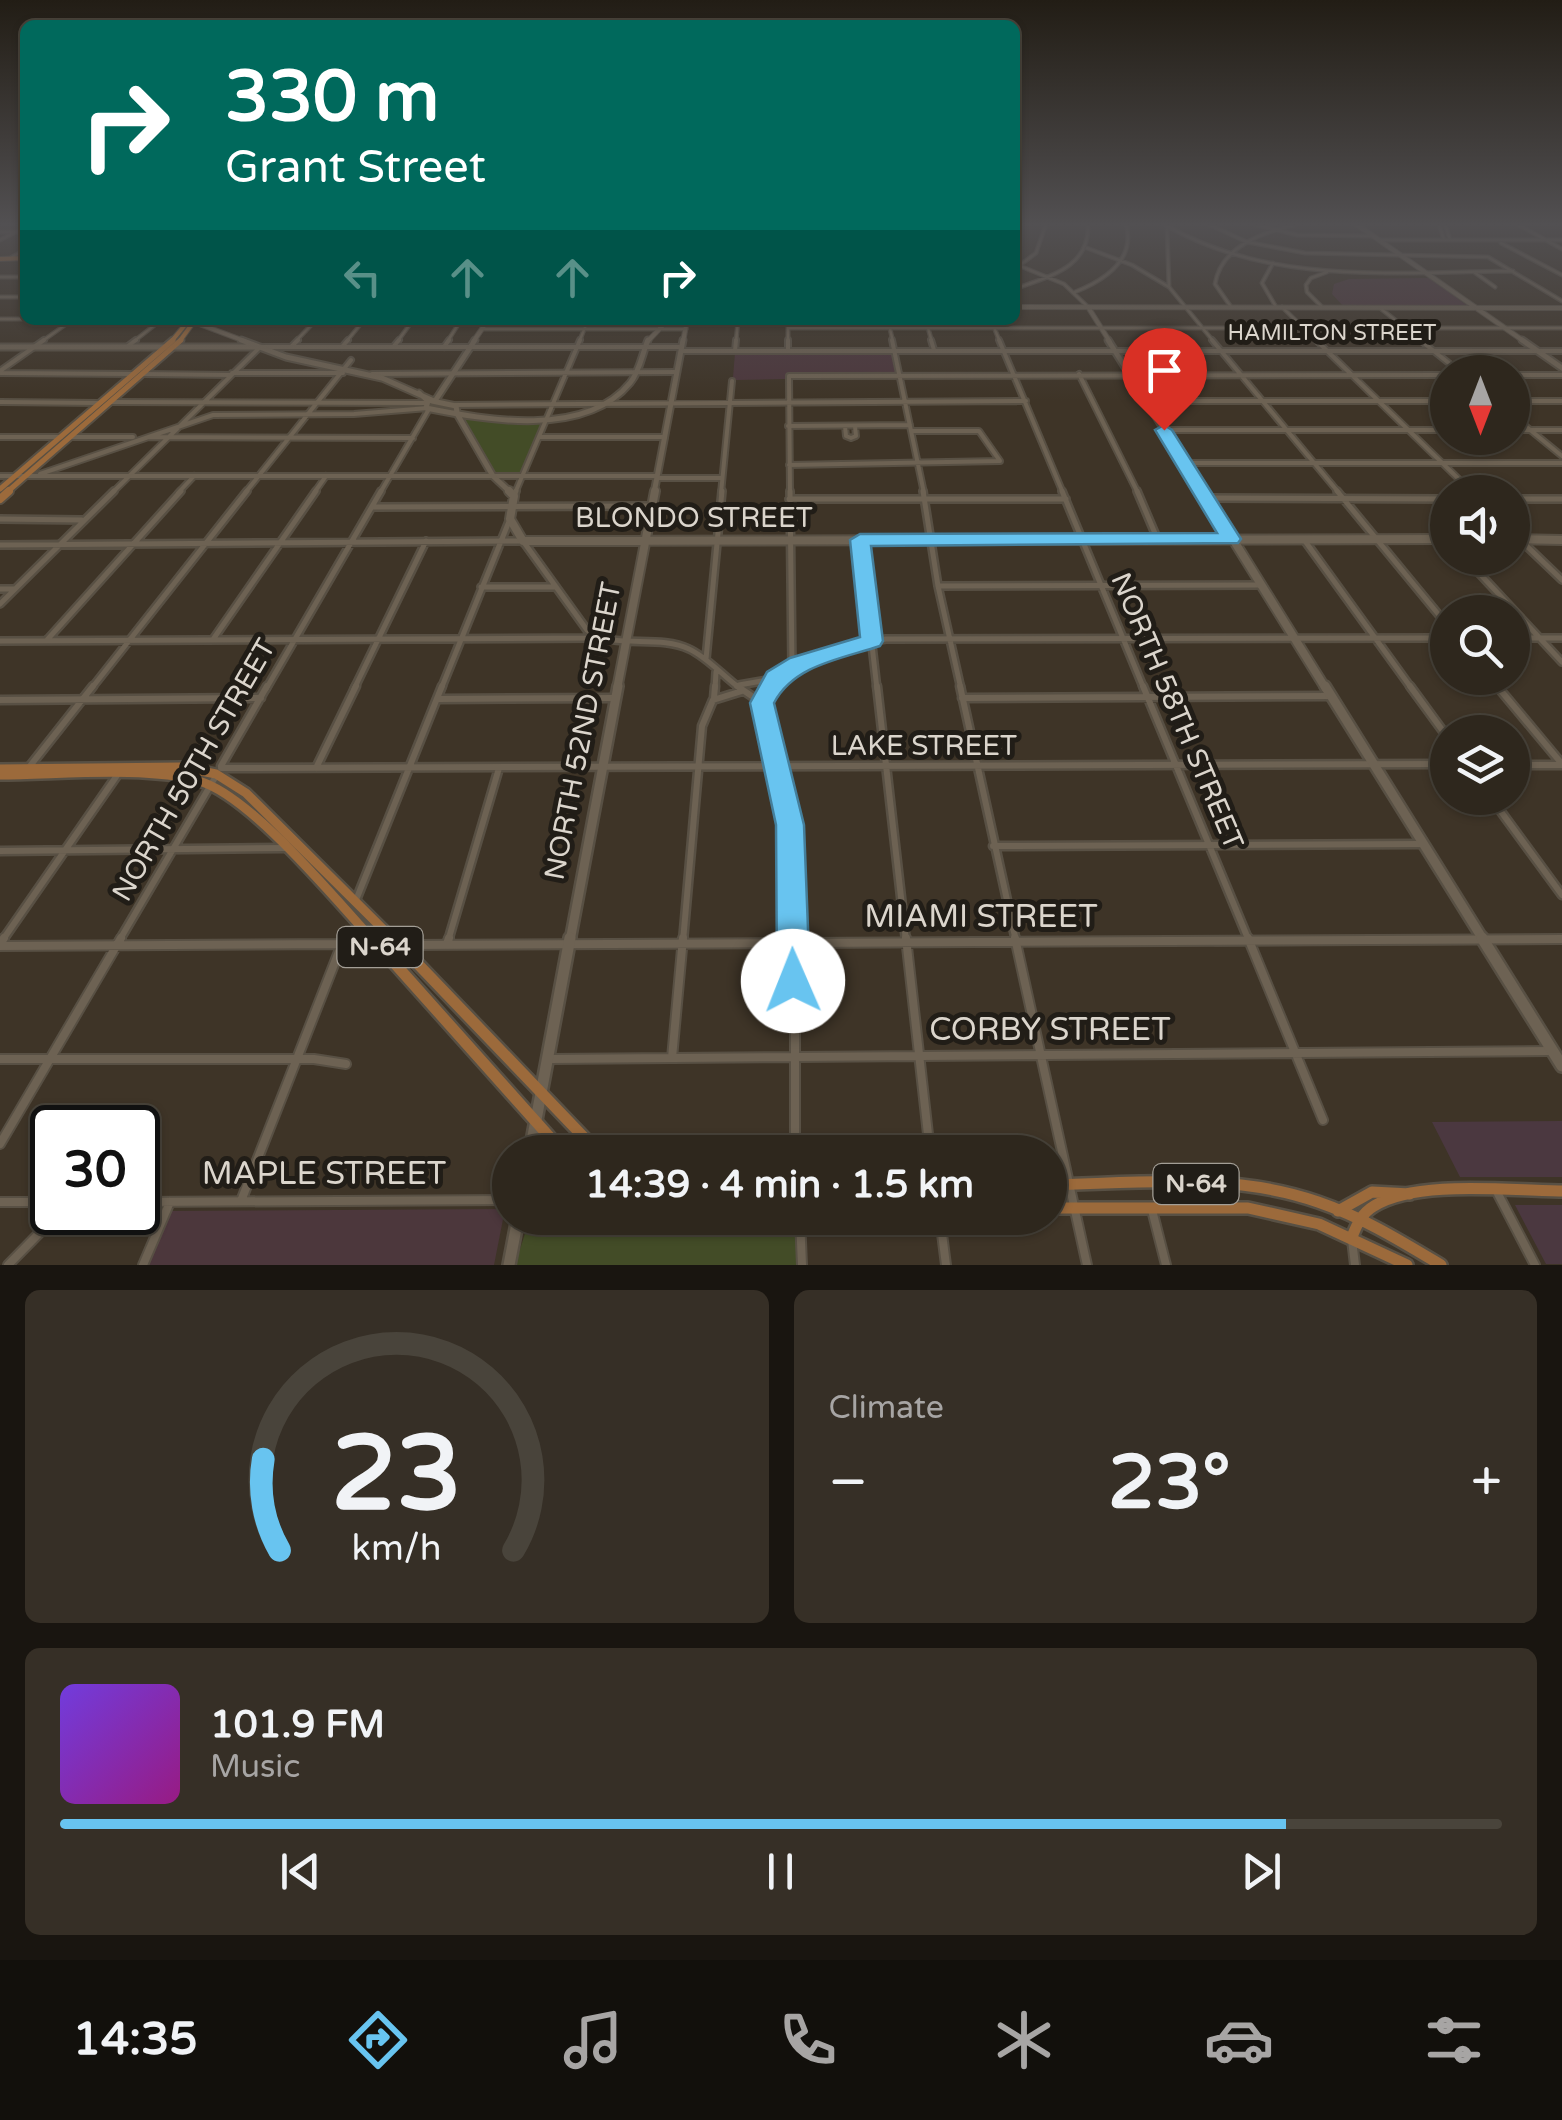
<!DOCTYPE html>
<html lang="en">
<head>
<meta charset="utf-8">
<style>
  body { margin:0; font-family:"Varela Round",sans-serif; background:#362f26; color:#f1f3f6; height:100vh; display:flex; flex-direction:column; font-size:38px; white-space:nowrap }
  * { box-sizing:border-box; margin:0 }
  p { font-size:32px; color:#a7a5a4 }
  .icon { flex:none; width:55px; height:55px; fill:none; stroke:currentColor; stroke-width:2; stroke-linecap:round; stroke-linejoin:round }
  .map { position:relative; height:1265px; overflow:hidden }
  .side { display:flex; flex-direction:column; gap:25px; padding:25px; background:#191510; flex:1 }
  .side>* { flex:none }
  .hud { position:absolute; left:20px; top:20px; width:1000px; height:305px; border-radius:15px; box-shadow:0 2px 8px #0004,0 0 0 2px #49443b; background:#00695c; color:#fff; overflow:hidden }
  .needle { width:65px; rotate:180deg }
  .fabs { position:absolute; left:1430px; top:355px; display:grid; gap:20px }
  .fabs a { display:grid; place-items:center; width:100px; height:100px; border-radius:50%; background:#2e271d; box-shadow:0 2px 8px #0004,0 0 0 2px #49443b; font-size:50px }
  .speed { position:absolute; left:30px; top:1105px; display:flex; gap:20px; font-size:50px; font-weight:700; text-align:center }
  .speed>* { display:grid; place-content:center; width:130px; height:130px; border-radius:50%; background:#2e271d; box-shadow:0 2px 8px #0004,0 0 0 2px #49443b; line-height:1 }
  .speed .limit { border:5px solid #111; border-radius:15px; background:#fff; color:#111 }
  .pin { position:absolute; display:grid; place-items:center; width:85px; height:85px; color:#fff; margin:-102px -42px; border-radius:50% 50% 50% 0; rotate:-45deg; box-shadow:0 0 10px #0007 }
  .pin .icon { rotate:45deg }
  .me { position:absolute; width:110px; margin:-55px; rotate:359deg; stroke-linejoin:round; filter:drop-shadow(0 0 8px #0008) }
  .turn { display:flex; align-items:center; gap:35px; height:210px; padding:0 40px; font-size:45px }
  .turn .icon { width:130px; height:130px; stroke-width:2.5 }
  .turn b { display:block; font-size:70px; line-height:85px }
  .lanes { display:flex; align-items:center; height:95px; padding:0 40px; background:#0003; justify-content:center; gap:50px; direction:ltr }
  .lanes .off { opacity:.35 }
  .big { font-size:75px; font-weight:700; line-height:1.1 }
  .side .card { flex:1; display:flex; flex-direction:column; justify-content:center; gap:15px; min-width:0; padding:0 35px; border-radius:15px; background:#362f26 }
  .side .dial { align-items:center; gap:0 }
  .dial svg { height:260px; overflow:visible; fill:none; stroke:#49443b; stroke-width:7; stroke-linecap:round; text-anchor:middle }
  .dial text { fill:#f1f3f6; stroke:none }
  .song { display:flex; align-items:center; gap:30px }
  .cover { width:120px; height:120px; border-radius:15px; background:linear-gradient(135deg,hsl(260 70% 55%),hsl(310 70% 35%)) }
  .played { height:10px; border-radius:5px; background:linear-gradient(90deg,#68c4f0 85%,#49443b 85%) }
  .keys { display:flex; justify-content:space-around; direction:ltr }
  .heat { display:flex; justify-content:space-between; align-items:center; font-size:55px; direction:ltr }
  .side .tiles { flex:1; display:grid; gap:25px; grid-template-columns:1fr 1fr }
  .card:last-child { grid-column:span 2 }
  .trip { position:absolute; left:492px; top:1135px; width:575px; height:100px; border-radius:50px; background:#2e271d; box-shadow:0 2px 8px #0004,0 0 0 2px #49443b; font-weight:700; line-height:100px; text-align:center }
  .tabs { display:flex; height:160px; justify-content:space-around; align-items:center; background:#12100c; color:#a7a5a4 }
  .tabs .icon { width:70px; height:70px }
  .tabs .current { color:#68c4f0 }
  .tabs b { font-size:45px; color:#f1f3f6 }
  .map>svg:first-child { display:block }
</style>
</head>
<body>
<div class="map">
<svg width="1562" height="1265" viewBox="0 0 1562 1265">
  <rect width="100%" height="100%" fill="#3e3427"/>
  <path fill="#4b3840" d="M1562,1121V1177H1460L1432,1122Z
    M1515,1205H1562V1264H1546Z"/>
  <path fill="#4c373c" d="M1430,278L1468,306L1344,307L1332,294L1334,284L1349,279Z
    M892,351L897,374H786L785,379L736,380L733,377L735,353Z
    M505,1209L494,1265H148L171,1211Z"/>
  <path fill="#434c27" d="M457,416L545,421L523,475L496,473Z
    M530,1218L796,1221L797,1265H515Z"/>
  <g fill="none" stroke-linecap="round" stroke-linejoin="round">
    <defs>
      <path id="street-far4" d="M1164,224C1268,286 1396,272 1513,271
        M1208,224L1247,242L1305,253L1488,257L1562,301
        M1254,224L1297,235L1374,236
        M1439,224L1444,240
        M1445,224L1450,240
        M1517,224L1562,249
        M1167,227L1169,287L1214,342
        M0,232H25
        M0,240L25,227
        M1379,240H1562
        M1501,243L1562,275
        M1087,248L1132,265L1169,287
        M12,257L25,250
        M1273,263L1262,283L1276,307
        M1015,264L1064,284L1088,307
        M1020,265L1036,253L1046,224
        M1474,272L1495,287
        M0,277H25
        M1015,289C1049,276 1090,268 1088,224
        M1075,292C1105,280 1136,260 1126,224
        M0,297H25
        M1231,307L1215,284C1221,246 1264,232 1297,224
        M1282,307L1318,342
        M1322,307L1307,292L1306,285L1311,278L1327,272
        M1380,308L1423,342
        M0,319H25
        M259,320H289
        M788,320V342
        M888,320L893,342
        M991,320L1000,342
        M788,328H1562
        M928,328L932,342
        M483,329H686
        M41,342L72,320
        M133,342L161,320
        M295,342L316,320
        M346,342L364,320
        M397,342L413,320
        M447,342L461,320
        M579,342L588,320
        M736,342L738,320"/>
      <path id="street-far3" d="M788,340V351
        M892,340L924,493
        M931,340L934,350
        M999,340L1063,493
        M1212,340L1339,493
        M1316,340L1472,492
        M1420,340L1460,372
        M128,346L136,340
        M394,346L399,340
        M291,347L298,340
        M342,347L348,340
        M444,347L449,340
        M681,351H1562
        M735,351L736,340
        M0,371L44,340
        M0,373L132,374
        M232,373H343
        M144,374L230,375
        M372,374L677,372
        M1079,374L1138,493
        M1512,375H1562
        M1145,401H1448
        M1512,401H1562
        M0,402L99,403
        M110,402L427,403
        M454,405L1026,401
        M1512,415L1562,456
        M788,426L910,425
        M845,426L846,436L851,438L856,436L855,426
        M1164,430H1448
        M1512,430H1562
        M0,437H61
        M71,437H133
        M149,437L413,438
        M540,437H665
        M1183,463H1562
        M789,465L1000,461L979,431H912
        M40,474L213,415L354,414L428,408
        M0,476H657
        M657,478H722
        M112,493L260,347H681
        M178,493L194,476
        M245,493L351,360
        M314,493L326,476
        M380,493L429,409
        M515,493L580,340
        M721,493L732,381
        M790,493L789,376L1448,375"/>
      <path id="street-far2" d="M790,491L792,668
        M923,491L938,586L961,689
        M1062,491L1144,689
        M1137,491L1157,538
        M1337,491L1448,626
        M514,496L516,491
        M1209,498L1448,499
        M789,499H1066
        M1512,499H1562
        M374,507L651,506
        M0,519L82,520
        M1512,532L1562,580
        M860,540L877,689
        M1305,541L1412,689
        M0,545L523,541L587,630C613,650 658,634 689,649C707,657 724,677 741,689
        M1465,558L1562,662
        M938,586L1260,585
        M481,587H556
        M0,589H15
        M0,604L114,491
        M214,638L316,491
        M1512,638H1562
        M47,640L181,491
        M0,641L597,638
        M706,659L722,491
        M1490,678L1499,689
        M739,685L773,679
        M91,689L247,491
        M266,689L381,491
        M354,689L426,541
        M441,689L510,519
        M715,689L716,672
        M771,689C801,654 842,645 886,639L1448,638"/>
      <path id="street-far1" d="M737,686L762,703C782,781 793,860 795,941
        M877,686L906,941
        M960,686L1016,941
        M1143,686L1249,941
        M1410,686L1448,738
        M1497,686L1562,764
        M714,698L715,686
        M962,698L1329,696
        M438,699L615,698
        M0,700L261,698
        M762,703L773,686
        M1512,765H1562
        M30,766L93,686
        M221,766L267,686
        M221,768L1448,764
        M316,768L356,686
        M1491,798L1562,895
        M993,846L1420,844
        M0,851L285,848
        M356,900L442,686
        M2,941L118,774
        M119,941L216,776
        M346,941L362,928
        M448,941L499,768
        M683,941L702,726L713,700L742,691
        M1216,941L1562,939"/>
      <path id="street" d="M795,938V1152
        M906,938L930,1152
        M1015,938L1087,1265
        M1248,938L1323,1120
        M0,944L4,938
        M447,944L449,938
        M402,945L1562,939
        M0,946L342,944
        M672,1058L683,938
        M0,1059H314L346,1064
        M551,1059L1550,1051
        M0,1144L121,938
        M1497,1192L1535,1265
        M241,1201L342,944L349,938
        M0,1202H52
        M138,1202L510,1200
        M1152,1210L1166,1265
        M800,1218L802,1265
        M940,1218L946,1265
        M1352,1240L1355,1265
        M8,1265L60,1212
        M143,1265L170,1202"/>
      <path id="secondary-far4" d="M1356,224L1525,342
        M1015,307L1562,308
        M1088,307L1110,342
        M194,322L247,342
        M473,342L488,320
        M647,342L668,320
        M683,342L687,320"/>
      <path id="secondary-far3" d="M241,340L286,357L382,378L434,401
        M1108,340L1204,493
        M1522,340L1562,368
        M0,347H260
        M419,393L428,401L426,408C486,420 585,438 630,383C640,371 642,354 648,340
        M432,401L456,406L457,412
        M435,401L475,340
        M456,412L493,476L511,493
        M654,493L683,340"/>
      <path id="secondary-far2" d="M509,491L514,496L510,519L523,541L1448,539
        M1203,491L1326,689
        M1512,539L1562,540
        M617,689L655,491"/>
      <path id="secondary-far1" d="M1325,686L1484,941
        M570,941L618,686"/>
      <path id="secondary" d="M1482,938L1562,1066
        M530,1152L570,938
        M509,1265L518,1218"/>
      <path id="primary-far4" d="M0,259L25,258
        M171,342L189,320
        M179,342L195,320"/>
      <path id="primary-far3" d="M0,489L173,340
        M6,493L181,340"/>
      <path id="primary-far2" d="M0,499L9,491"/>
      <path id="primary-far1" d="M0,769L181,767L216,774L246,793L395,941
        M0,775C58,775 145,766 199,781C251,796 335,899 374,941"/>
      <path id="primary" d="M372,938L563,1152
        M393,938L598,1152
        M1050,1185C1138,1183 1233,1172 1318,1202C1362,1217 1401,1241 1441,1265
        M1050,1208H1248L1319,1224L1407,1265
        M1338,1211L1372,1192L1410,1194
        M1352,1237C1357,1224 1362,1213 1374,1206C1417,1179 1512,1191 1562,1191"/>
    </defs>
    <use href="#street-far4" stroke="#585044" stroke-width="5"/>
    <use href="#street-far3" stroke="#585044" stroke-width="8"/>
    <use href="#street-far2" stroke="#585044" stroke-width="10"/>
    <use href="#street-far1" stroke="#585044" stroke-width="11"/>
    <use href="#street" stroke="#585044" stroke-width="12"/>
    <use href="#secondary-far4" stroke="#585044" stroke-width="6"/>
    <use href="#secondary-far3" stroke="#585044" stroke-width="9"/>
    <use href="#secondary-far2" stroke="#585044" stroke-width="12"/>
    <use href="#secondary-far1" stroke="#585044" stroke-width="14"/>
    <use href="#secondary" stroke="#585044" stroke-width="16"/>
    <use href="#primary-far4" stroke="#585044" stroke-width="6"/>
    <use href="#primary-far3" stroke="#585044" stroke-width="9"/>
    <use href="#primary-far2" stroke="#585044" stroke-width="12"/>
    <use href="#primary-far1" stroke="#585044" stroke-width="14"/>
    <use href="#primary" stroke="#585044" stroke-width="16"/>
    <use href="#street-far4" stroke="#6d6253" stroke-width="2.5"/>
    <use href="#street-far3" stroke="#6d6253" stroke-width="4"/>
    <use href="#street-far2" stroke="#6d6253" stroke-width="5"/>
    <use href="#street-far1" stroke="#6d6253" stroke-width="6"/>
    <use href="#street" stroke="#6d6253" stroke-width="8"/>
    <use href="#secondary-far4" stroke="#6d6253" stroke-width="4"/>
    <use href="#secondary-far3" stroke="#6d6253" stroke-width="5"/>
    <use href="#secondary-far2" stroke="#6d6253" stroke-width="8"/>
    <use href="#secondary-far1" stroke="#6d6253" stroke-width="9"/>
    <use href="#secondary" stroke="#6d6253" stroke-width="11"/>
    <use href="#primary-far4" stroke="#9c6a3b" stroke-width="4"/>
    <use href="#primary-far3" stroke="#9c6a3b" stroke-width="5"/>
    <use href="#primary-far2" stroke="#9c6a3b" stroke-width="8"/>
    <use href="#primary-far1" stroke="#9c6a3b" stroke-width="9"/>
    <use href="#primary" stroke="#9c6a3b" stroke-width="11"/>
  </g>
  <linearGradient id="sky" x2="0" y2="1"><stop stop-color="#221d15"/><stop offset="0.56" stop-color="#525052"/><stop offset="1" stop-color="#525052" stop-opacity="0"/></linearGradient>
  <rect width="1562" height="401" fill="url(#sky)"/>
  <path fill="#68c4f0" stroke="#447f9c" stroke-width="2.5" d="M1164,425L1172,430L1241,539L1238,543L871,546L883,641L880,646C841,659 794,665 774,703L804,825L810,981L805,992L793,996L782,992L777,981L776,825L750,703L767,672L790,658L860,637L850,540L860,534L1217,533L1155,430Z"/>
  <g text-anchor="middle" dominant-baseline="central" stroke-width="10" stroke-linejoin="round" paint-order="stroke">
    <g font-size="22" fill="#dbd5cc" stroke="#211d17">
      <text x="1332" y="333">HAMILTON STREET</text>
    </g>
    <g fill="#211d17" stroke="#a39e96" stroke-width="2.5">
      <rect x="337.5" y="927" width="85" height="40" rx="8"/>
      <rect x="1153.5" y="1164" width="85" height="40" rx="8"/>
    </g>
    <g font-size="25" font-weight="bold" fill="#dbd5cc">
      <text x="380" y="947">N-64</text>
      <text x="1196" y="1184">N-64</text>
    </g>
    <g font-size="28" fill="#dbd5cc" stroke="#211d17">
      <text x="694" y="518">BLONDO STREET</text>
      <text transform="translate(1177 711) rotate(67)">NORTH 58TH STREET</text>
      <text transform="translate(583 731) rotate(-79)">NORTH 52ND STREET</text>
      <text x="924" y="746">LAKE STREET</text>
      <text transform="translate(194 770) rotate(-60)">NORTH 50TH STREET</text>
    </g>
    <g font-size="32" fill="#dbd5cc" stroke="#211d17">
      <text x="981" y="917">MIAMI STREET</text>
      <text x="1050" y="1030">CORBY STREET</text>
      <text x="324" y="1174">MAPLE STREET</text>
    </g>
  </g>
</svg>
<div class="fabs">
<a><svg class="needle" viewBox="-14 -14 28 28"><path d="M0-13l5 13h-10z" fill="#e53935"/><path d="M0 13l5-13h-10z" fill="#a7a5a4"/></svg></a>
<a><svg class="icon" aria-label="sound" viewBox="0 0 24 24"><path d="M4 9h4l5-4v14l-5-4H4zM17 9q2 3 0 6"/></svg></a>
<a><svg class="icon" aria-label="search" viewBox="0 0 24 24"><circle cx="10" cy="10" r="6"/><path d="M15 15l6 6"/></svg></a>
<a><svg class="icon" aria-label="layers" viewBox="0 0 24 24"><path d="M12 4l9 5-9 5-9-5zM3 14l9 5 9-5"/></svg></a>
</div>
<div class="speed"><div class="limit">30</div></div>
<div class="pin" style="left:1164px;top:430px;background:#d93025"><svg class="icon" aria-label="arrive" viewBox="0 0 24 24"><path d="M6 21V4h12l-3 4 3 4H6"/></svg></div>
<svg class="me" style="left:793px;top:981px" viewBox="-20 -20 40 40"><circle r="19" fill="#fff"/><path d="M0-13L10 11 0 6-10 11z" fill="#68c4f0"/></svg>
<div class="trip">14:39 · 4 min · 1.5 km</div>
<div class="hud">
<div class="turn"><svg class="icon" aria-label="right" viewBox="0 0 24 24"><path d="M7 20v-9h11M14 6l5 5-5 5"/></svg><div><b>330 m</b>Grant Street</div></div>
<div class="lanes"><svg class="icon off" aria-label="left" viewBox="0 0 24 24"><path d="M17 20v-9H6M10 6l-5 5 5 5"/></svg><svg class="icon off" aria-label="ahead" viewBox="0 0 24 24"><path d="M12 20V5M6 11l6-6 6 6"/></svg><svg class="icon off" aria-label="ahead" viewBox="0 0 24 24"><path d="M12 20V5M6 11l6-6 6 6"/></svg><svg class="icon" aria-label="right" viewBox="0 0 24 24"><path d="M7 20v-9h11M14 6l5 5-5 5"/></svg></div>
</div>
</div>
<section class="side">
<div class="tiles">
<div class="card dial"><svg viewBox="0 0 100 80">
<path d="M14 69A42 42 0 1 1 86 69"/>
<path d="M14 69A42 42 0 0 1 9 41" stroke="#68c4f0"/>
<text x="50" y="56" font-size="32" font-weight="700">23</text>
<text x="50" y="72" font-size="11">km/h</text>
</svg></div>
<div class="card"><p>Climate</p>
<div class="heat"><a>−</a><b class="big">23°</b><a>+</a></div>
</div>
<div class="card">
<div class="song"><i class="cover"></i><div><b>101.9 FM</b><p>Music</p></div></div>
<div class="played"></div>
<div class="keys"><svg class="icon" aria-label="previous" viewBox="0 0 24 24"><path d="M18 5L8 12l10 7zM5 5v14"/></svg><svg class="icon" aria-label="pause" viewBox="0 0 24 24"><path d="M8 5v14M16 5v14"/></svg><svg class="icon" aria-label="next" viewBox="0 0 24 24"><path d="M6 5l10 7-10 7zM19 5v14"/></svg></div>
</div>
</div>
</section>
<nav class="tabs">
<b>14:35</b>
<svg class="icon current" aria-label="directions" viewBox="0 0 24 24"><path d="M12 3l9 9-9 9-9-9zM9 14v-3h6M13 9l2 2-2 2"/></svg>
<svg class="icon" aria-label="music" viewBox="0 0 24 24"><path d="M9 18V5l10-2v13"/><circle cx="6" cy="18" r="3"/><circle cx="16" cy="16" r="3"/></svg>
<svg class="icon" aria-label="phone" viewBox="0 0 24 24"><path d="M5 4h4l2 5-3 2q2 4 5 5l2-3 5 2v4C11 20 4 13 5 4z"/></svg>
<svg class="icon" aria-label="climate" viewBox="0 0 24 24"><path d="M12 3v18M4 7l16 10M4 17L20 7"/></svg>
<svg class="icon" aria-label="car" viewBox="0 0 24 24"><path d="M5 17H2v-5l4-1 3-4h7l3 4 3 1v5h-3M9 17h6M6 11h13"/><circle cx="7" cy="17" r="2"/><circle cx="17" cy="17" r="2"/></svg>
<svg class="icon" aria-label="filters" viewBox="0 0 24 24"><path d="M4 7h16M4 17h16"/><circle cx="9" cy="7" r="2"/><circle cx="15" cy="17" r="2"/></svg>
</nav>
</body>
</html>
